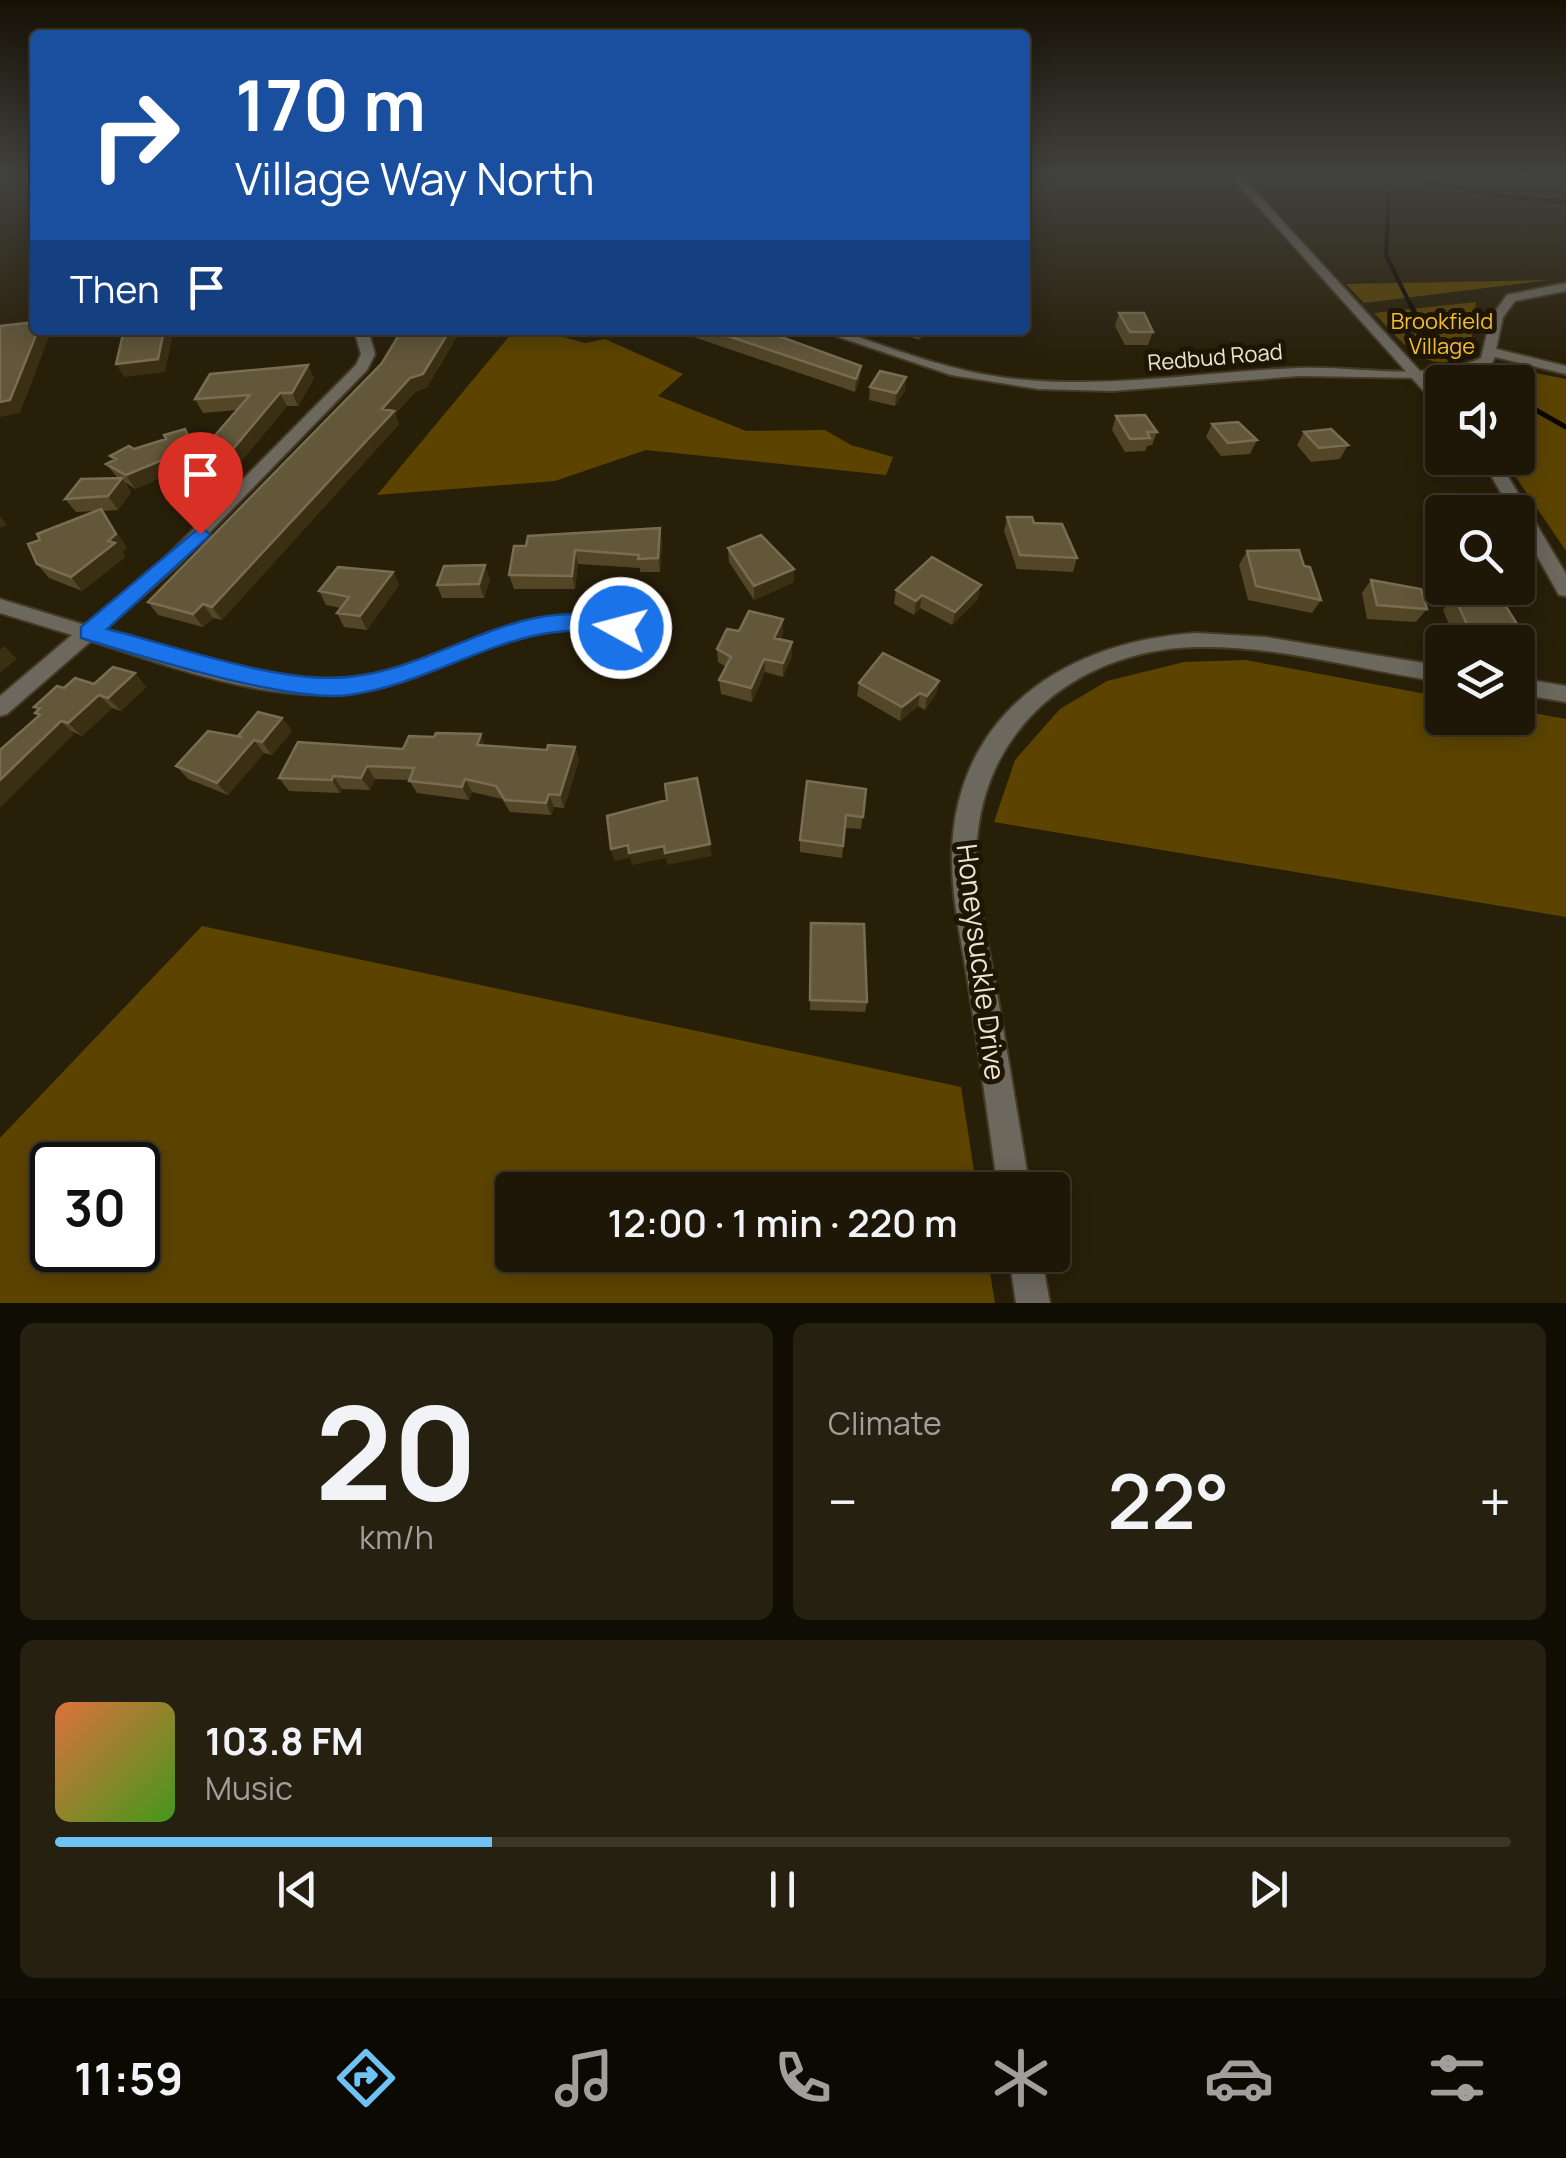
<!DOCTYPE html>
<html lang="en">
<head>
<meta charset="utf-8">
<style>
  body { margin:0; font-family:Manrope,sans-serif; background:#262011; color:#f1f3f6; height:100vh; display:flex; flex-direction:column; font-size:38px; white-space:nowrap }
  * { box-sizing:border-box; margin:0 }
  p { font-size:32px; color:#a19f9b }
  .icon { flex:none; width:55px; height:55px; fill:none; stroke:currentColor; stroke-width:2; stroke-linecap:round; stroke-linejoin:round }
  .map { position:relative; height:1303px; overflow:hidden }
  .side { display:flex; flex-direction:column; gap:20px; padding:20px; background:#100d04; flex:1 }
  .side>* { flex:none }
  .banner { position:absolute; left:30px; top:30px; width:1000px; height:305px; border-radius:10px; box-shadow:0 5px 25px #0003,0 0 0 2px #3c3628; background:#1a4fa0; color:#fff; overflow:hidden }
  .buttons { position:absolute; left:1425px; top:365px; display:grid; gap:20px }
  .buttons a { display:grid; place-items:center; width:110px; height:110px; border-radius:10px; background:#1e1707; box-shadow:0 5px 25px #0003,0 0 0 2px #3c3628; font-size:50px }
  .speed { position:absolute; left:30px; top:1142px; display:flex; gap:20px; font-size:50px; font-weight:700; text-align:center }
  .speed>* { display:grid; place-content:center; width:130px; height:130px; border-radius:50%; background:#1e1707; box-shadow:0 5px 25px #0003,0 0 0 2px #3c3628; line-height:1 }
  .speed .limit { border:5px solid #111; border-radius:15px; background:#fff; color:#111 }
  .pin { position:absolute; display:grid; place-items:center; width:85px; height:85px; color:#fff; margin:-102px -42px; border-radius:50% 50% 50% 0; rotate:-45deg; box-shadow:0 0 10px #0007 }
  .pin .icon { rotate:45deg }
  .me { position:absolute; width:110px; margin:-55px; rotate:277deg; stroke-linejoin:round; filter:drop-shadow(0 0 8px #0008) }
  .turn { display:flex; align-items:center; gap:35px; height:210px; padding:0 40px; font-size:45px }
  .turn .icon { width:130px; height:130px; stroke-width:2.5 }
  .turn b { display:block; font-size:70px; line-height:85px }
  .then { display:flex; align-items:center; height:95px; padding:0 40px; background:#0003; gap:20px; font-size:38px }
  .big { font-size:75px; font-weight:600; line-height:1.1 }
  .side .widget { flex:1; display:flex; flex-direction:column; justify-content:center; gap:15px; min-width:0; padding:0 35px; border-radius:15px; background:#262011 }
  .side .dial { align-items:center; gap:0 }
  .dial b { font-size:130px; line-height:1 }
  .song { display:flex; align-items:center; gap:30px }
  .cover { width:120px; height:120px; border-radius:15px; background:linear-gradient(135deg,hsl(20 70% 55%),hsl(100 70% 35%)) }
  .played { height:10px; border-radius:5px; background:linear-gradient(90deg,#6fc2f4 30%,#3c3628 30%) }
  .keys { display:flex; justify-content:space-around; direction:ltr }
  .heat { display:flex; justify-content:space-between; align-items:center; font-size:55px; direction:ltr }
  .side .tiles { flex:1; display:grid; gap:20px; grid-template-columns:1fr 1fr }
  .widget:last-child { grid-column:span 2 }
  .trip { position:absolute; left:495px; top:1172px; width:575px; height:100px; border-radius:10px; background:#1e1707; box-shadow:0 5px 25px #0003,0 0 0 2px #3c3628; font-weight:600; line-height:100px; text-align:center }
  .menu { display:flex; height:160px; justify-content:space-around; align-items:center; background:#0c0903; color:#a19f9b }
  .menu .icon { width:70px; height:70px }
  .menu .current { color:#6fc2f4 }
  .menu b { font-size:45px; color:#f1f3f6 }
  .map>svg:first-child { display:block }
</style>
</head>
<body>
<div class="map">
<svg width="1566" height="1303" viewBox="0 0 1566 1303">
  <rect width="100%" height="100%" fill="#281f09"/>
  <path fill="#5c4400" fill-rule="evenodd" d="M1550,280L1364,303L1346,284Z
    M1476,302L1470,352C1429,382 1401,340 1374,313Z
    M549,333L585,343L605,339L683,374L658,396L746,431L825,430L851,445L893,457L886,475L646,450L555,481L377,495L511,334Z
    M1510,368L1566,379V551L1503,458H1518V382H1453L1484,378Z
    M1246,660L1442,697V718H1518V710L1566,719V917L994,822L1015,760L1060,709L1107,681L1184,662Z
    M202,926L961,1087L977,1190H512V1255H987L995,1303H0V1138ZM138,1165V1250H52V1165Z"/>
  <g fill="none" stroke-linecap="round" stroke-linejoin="round">
    <path stroke="#0c0700" stroke-width="4" d="M1390,176L1386,255L1412,308
      M1392,176L1508,197L1566,202"/>
    <path stroke="#0c0700" stroke-width="5" d="M1411,305L1423,330L1446,352
      M1518,400L1566,427"/>
    <defs>
      <path id="minor" d="M1566,283V291L1515,301L1503,317L1496,349L1566,366V374L1495,357L1492,363L1472,371L1425,378L1299,376L1113,391L1038,389L951,375L818,330H838C891,348 944,369 1000,377C1100,391 1198,372 1298,368C1356,365 1426,383 1481,358L1491,317L1507,295Z
        M354,330H368L375,354L367,370L178,565L103,631C192,658 296,697 389,670C460,649 526,607 603,618C614,620 624,620 631,628L628,633C613,637 598,630 582,630C562,629 541,632 521,637C474,649 431,675 384,687C288,712 182,670 91,641L7,714L0,716V696L72,635L0,613V599L85,625L166,557L356,365L361,354Z
        M1196,633L1266,637L1442,666V682C1360,670 1278,645 1195,647C1086,650 992,718 978,830C971,882 987,936 996,988C1008,1055 1019,1123 1030,1190H998C989,1125 980,1060 970,995C963,947 951,900 952,852C956,712 1068,641 1196,633Z
        M1518,678L1566,686V702L1518,694Z
        M1009,1255H1041L1050,1303H1016Z"/>
      <path id="tertiary" d="M1231,176H1241L1442,395V407L1437,406Z
        M1481,458H1497L1566,574V596L1559,595L1518,522V512H1512Z"/>
    </defs>
    <use href="#minor" stroke="#433b26" stroke-width="4"/>
    <use href="#tertiary" stroke="#433b26" stroke-width="4"/>
    <use href="#minor" fill="#6d685e" fill-rule="evenodd"/>
    <use href="#tertiary" fill="#6d685e" fill-rule="evenodd"/>
  </g>
  <path fill="#524627" d="M1119,313L1153,332L1148,345H1125L1115,326Z
    M673,330H762L860,379L855,392Z
    M891,330H931L919,340Z
    M458,335L427,387L415,392L395,414L399,424L222,620L213,618L203,627L158,615L148,602Z
    M314,378L298,406H287L234,470L206,469L199,457L204,469L183,468L135,489L125,482L131,492L118,510L102,511L127,548L122,552L125,557L82,591L49,578L37,564L40,540L94,511L76,512L65,499L118,478L106,464L113,460L110,456L166,439L185,429L198,455L237,410L203,413L195,399Z
    M870,387L905,390L895,406L869,400Z
    M1116,416L1157,432L1152,445L1147,446L1145,451L1125,452L1112,430Z
    M1212,424L1257,440L1250,454L1221,456L1206,437Z
    M1304,432L1348,445L1340,459L1311,462L1297,445Z
    M1007,517L1034,523L1077,558L1073,572L1017,569L1004,531Z
    M660,528L662,542L660,572H640V568L578,564L575,589H514L509,575L526,546Z
    M728,548L794,569V582L754,600L729,562Z
    M1247,551L1304,566L1321,600L1312,613L1248,600L1239,565Z
    M393,572L399,585L367,630L344,627L337,613L341,608L326,605L319,591Z
    M490,579L484,598H442L437,585Z
    M1371,580L1427,609L1416,622L1367,619L1362,593Z
    M1471,588L1522,632L1512,642H1488L1455,638L1443,610L1454,596L1464,598Z
    M896,590L978,599L952,625L920,608L914,615L894,604Z
    M739,631L783,632L780,640L792,642V656L783,677L765,672L752,702L721,694L719,680L726,667L718,662L717,649Z
    M135,673L146,687L121,711L112,708L82,736L38,716L35,713L38,710L34,707L64,688L94,684Z
    M939,681L936,694L925,710L918,706L900,721L857,696L859,683Z
    M282,718L292,731L272,755L264,753L228,795L188,779L176,766L238,736Z
    M486,745L547,750L575,747L579,760L564,808L554,807L551,815L510,812L502,799L472,792L469,800L417,793L409,780L375,779L370,790L342,789L340,793L289,791L279,778L403,749Z
    M866,789L861,829L845,828L842,858L800,852V840Z
    M811,923L867,1002L865,1012L810,1010Z"/>
  <path fill="#3b2f13" d="M38,330H48L50,334L20,413L0,417V402Z
    M164,330H174L165,372L124,377L116,364Z
    M450,330H457L458,335L427,387L415,392L395,414L399,424L222,620L212,607Z
    M921,330H931L919,340Z
    M308,365L314,378L298,406L292,393Z
    M861,366L860,379L855,392L856,379Z
    M906,377L905,390L895,406L896,393Z
    M280,393L287,406L234,470L227,456Z
    M185,429L193,442L204,469L196,455Z
    M174,455L183,468L135,489L126,475Z
    M122,478L131,492L118,510L108,496Z
    M101,509L127,548L122,552L125,557L82,591L71,577L108,541Z
    M0,516L7,525L0,528Z
    M660,528L662,542L660,572L658,558Z
    M575,550L578,564L575,589L572,576Z
    M485,565L490,579L484,598L479,584Z
    M794,569V582L754,600V586Z
    M393,572L399,585L367,630L360,616Z
    M981,585L978,599L952,625L955,612Z
    M922,595L920,608L914,615L916,601Z
    M203,604L213,618L203,627L193,614Z
    M783,619V632L775,652L774,638Z
    M792,642V656L783,677V663Z
    M4,646L17,659L0,673V649Z
    M764,659L765,672L752,702L751,688Z
    M135,673L146,687L121,711L108,698Z
    M939,681L936,694L925,710L927,696Z
    M920,693L918,706L900,721L902,707Z
    M99,695L112,708L82,736L68,723Z
    M282,718L292,731L272,755L262,742Z
    M61,721L74,734L0,808V780Z
    M481,734L486,748L477,745Z
    M254,740L264,753L228,795L217,783Z
    M575,747L579,760L564,808L560,795Z
    M367,766L375,779L370,790L361,778Z
    M333,776L342,789L340,793L332,780Z
    M465,779L472,792L469,800L462,787Z
    M549,794L554,807L551,815L546,803Z
    M710,844L712,856L667,865L666,858L632,865L630,858L614,861L611,849L628,845L664,846Z"/>
  <path fill="#63573a" stroke="#786d53" stroke-width="2.5" d="M1119,313H1144L1153,332H1130Z
    M35,322V330H38L10,400L0,402V326Z
    M124,330H164L158,359L116,364Z
    M402,330H450L423,374L410,378L382,409L394,411L212,607L203,604L193,614L148,602L382,363Z
    M710,330H762L861,366L856,379Z
    M308,365L292,393H280L227,456L198,455L250,395L195,399L210,374Z
    M880,371L906,377L896,393L870,387Z
    M1145,415L1157,432H1147L1150,438L1130,439L1116,416Z
    M1238,422L1257,440L1228,443L1212,424Z
    M185,429L196,455H174L126,475L106,464L116,459L110,456L129,446L134,449L166,439L164,435Z
    M1331,429L1348,445L1319,448L1304,432Z
    M122,478L108,496L65,499L81,479Z
    M101,509L116,534L108,541L115,543L71,577L37,564L28,544L40,540L37,534Z
    M1007,517H1032L1034,523L1062,524L1077,558L1020,555Z
    M660,528L658,558L638,559L639,555L575,550L572,576L509,575L514,546H526L528,536Z
    M761,535L794,569L754,586L728,548Z
    M1299,550L1304,566L1310,567L1321,600L1256,586L1247,551Z
    M932,557L981,585L955,612L922,595L916,601L896,590Z
    M485,565L479,584L437,585L444,566Z
    M338,567L393,572L360,616L337,613L349,597L319,591Z
    M1371,580L1421,589L1427,609L1377,605Z
    M1471,588L1497,592L1522,632L1467,624L1454,596L1476,599Z
    M749,611L783,619L774,638L792,642L783,663L764,659L751,688L719,680L731,657L717,649L727,629L739,631Z
    M883,653L939,681L927,696L920,693L902,707L859,683Z
    M113,667L135,673L108,698L99,695L68,723L61,721L0,780V750L40,715L35,713L40,708L34,707L57,686L64,688L75,678L94,684Z
    M258,712L282,718L262,742L254,740L217,783L176,766L208,731L242,737L238,736Z
    M436,733L481,734L477,745L547,750L548,745L575,747L560,795L549,794L546,803L505,800L496,786L465,779L462,787L409,781L414,768L367,766L361,778L333,776L332,780L279,778L298,742L403,749L409,736L434,737Z
    M697,778L710,844L665,853L664,846L629,853L628,845L611,849L607,816L667,800L665,784Z
    M807,781L866,789L863,817L846,815L843,846L800,840Z
    M811,923L864,924L867,1002L810,1000Z"/>
  <linearGradient id="sky" x2="0" y2="1"><stop stop-color="#161105"/><stop offset="0.49" stop-color="#42423e"/><stop offset="1" stop-color="#42423e" stop-opacity="0"/></linearGradient>
  <rect width="1566" height="358" fill="url(#sky)"/>
  <path fill="#1a73e8" stroke="#114b97" stroke-width="2.5" d="M200,527L210,534L207,538L107,629C176,646 279,684 348,677C449,667 517,589 629,622L632,628L621,636C521,611 445,682 349,695C289,703 144,657 81,638V627Z"/>
  <g text-anchor="middle" dominant-baseline="central" stroke-width="10" stroke-linejoin="round" paint-order="stroke">
    <g font-size="22" fill="#f4bf30" stroke="#1e1502">
      <text x="1442" y="321">Brookfield<tspan x="1442" dy="25">Village</tspan></text>
    </g>
    <g font-size="22" fill="#ebe5d8" stroke="#1e1502">
      <text transform="translate(1215 357) rotate(-5)">Redbud Road</text>
    </g>
    <g font-size="28" fill="#ebe5d8" stroke="#1e1502">
      <text transform="translate(982 962) rotate(83)">Honeysuckle Drive</text>
    </g>
  </g>
</svg>
<div class="buttons">
<a><svg class="icon" aria-label="sound" viewBox="0 0 24 24"><path d="M4 9h4l5-4v14l-5-4H4zM17 9q2 3 0 6"/></svg></a>
<a><svg class="icon" aria-label="search" viewBox="0 0 24 24"><circle cx="10" cy="10" r="6"/><path d="M15 15l6 6"/></svg></a>
<a><svg class="icon" aria-label="layers" viewBox="0 0 24 24"><path d="M12 4l9 5-9 5-9-5zM3 14l9 5 9-5"/></svg></a>
</div>
<div class="speed"><div class="limit">30</div></div>
<div class="pin" style="left:200px;top:534px;background:#d93025"><svg class="icon" aria-label="arrive" viewBox="0 0 24 24"><path d="M6 21V4h12l-3 4 3 4H6"/></svg></div>
<svg class="me" style="left:621px;top:628px" viewBox="-20 -20 40 40"><circle r="17" fill="#1a73e8" stroke="#fff" stroke-width="3"/><path d="M0-11L8 9 0 5-8 9z" fill="#fff"/></svg>
<div class="trip">12:00 · 1 min · 220 m</div>
<div class="banner">
<div class="turn"><svg class="icon" aria-label="right" viewBox="0 0 24 24"><path d="M7 20v-9h11M14 6l5 5-5 5"/></svg><div><b>170 m</b>Village Way North</div></div>
<div class="then">Then<svg class="icon" aria-label="arrive" viewBox="0 0 24 24"><path d="M6 21V4h12l-3 4 3 4H6"/></svg></div>
</div>
</div>
<section class="side">
<div class="tiles">
<div class="widget dial"><b>20</b><p>km/h</p></div>
<div class="widget"><p>Climate</p>
<div class="heat"><a>−</a><b class="big">22°</b><a>+</a></div>
</div>
<div class="widget">
<div class="song"><i class="cover"></i><div><b>103.8 FM</b><p>Music</p></div></div>
<div class="played"></div>
<div class="keys"><svg class="icon" aria-label="previous" viewBox="0 0 24 24"><path d="M18 5L8 12l10 7zM5 5v14"/></svg><svg class="icon" aria-label="pause" viewBox="0 0 24 24"><path d="M8 5v14M16 5v14"/></svg><svg class="icon" aria-label="next" viewBox="0 0 24 24"><path d="M6 5l10 7-10 7zM19 5v14"/></svg></div>
</div>
</div>
</section>
<nav class="menu">
<b>11:59</b>
<svg class="icon current" aria-label="directions" viewBox="0 0 24 24"><path d="M12 3l9 9-9 9-9-9zM9 14v-3h6M13 9l2 2-2 2"/></svg>
<svg class="icon" aria-label="music" viewBox="0 0 24 24"><path d="M9 18V5l10-2v13"/><circle cx="6" cy="18" r="3"/><circle cx="16" cy="16" r="3"/></svg>
<svg class="icon" aria-label="phone" viewBox="0 0 24 24"><path d="M5 4h4l2 5-3 2q2 4 5 5l2-3 5 2v4C11 20 4 13 5 4z"/></svg>
<svg class="icon" aria-label="climate" viewBox="0 0 24 24"><path d="M12 3v18M4 7l16 10M4 17L20 7"/></svg>
<svg class="icon" aria-label="car" viewBox="0 0 24 24"><path d="M5 17H2v-5l4-1 3-4h7l3 4 3 1v5h-3M9 17h6M6 11h13"/><circle cx="7" cy="17" r="2"/><circle cx="17" cy="17" r="2"/></svg>
<svg class="icon" aria-label="filters" viewBox="0 0 24 24"><path d="M4 7h16M4 17h16"/><circle cx="9" cy="7" r="2"/><circle cx="15" cy="17" r="2"/></svg>
</nav>
</body>
</html>
